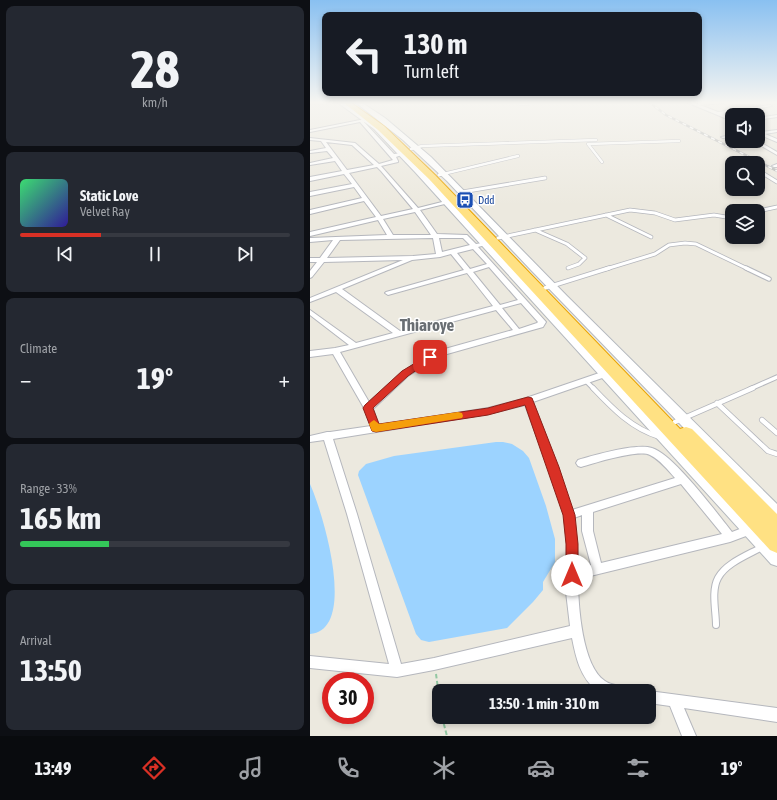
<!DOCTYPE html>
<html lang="en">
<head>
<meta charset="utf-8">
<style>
  body { margin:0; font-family:"Asap Condensed",sans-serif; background:#242831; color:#f1f3f6; height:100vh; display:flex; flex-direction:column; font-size:15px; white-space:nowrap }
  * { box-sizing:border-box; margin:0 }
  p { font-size:13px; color:#9ea1a6 }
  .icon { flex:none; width:22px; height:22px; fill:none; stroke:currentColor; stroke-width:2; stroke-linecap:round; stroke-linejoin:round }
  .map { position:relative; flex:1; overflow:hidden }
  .side { display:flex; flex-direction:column; gap:6px; padding:6px; background:#0d0f14; width:310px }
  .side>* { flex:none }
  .top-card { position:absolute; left:12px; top:12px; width:380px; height:84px; border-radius:8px; box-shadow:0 2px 6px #0003; background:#171b24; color:#f1f3f6; overflow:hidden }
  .fabs { position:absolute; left:415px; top:108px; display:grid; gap:8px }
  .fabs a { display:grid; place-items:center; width:40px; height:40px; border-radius:8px; background:#171b24; box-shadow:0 2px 6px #0003; font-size:20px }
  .speed { position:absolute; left:12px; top:672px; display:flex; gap:8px; font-size:20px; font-weight:700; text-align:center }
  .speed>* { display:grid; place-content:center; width:52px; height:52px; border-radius:50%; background:#171b24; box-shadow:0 2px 6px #0003; line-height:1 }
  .speed .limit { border:6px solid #d22; background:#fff; color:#111 }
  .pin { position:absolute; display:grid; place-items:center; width:34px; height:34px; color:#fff; margin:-17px; border-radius:8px; box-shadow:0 2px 6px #0006 }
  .me { position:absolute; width:44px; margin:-22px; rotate:0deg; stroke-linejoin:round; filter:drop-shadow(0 0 3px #0008) }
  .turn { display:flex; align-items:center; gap:14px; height:84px; padding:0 16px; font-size:18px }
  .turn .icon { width:52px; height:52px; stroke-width:2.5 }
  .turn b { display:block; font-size:28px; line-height:34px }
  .big { font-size:30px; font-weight:700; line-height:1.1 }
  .side .card { flex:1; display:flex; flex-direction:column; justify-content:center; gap:6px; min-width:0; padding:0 14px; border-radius:8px; background:#242831 }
  .side .dial { align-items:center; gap:0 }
  .dial b { font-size:52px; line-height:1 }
  .song { display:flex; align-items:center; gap:12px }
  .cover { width:48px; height:48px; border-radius:6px; background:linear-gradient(135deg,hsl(140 70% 55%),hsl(250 70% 35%)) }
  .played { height:4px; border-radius:2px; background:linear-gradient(90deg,#d93025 30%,#363941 30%) }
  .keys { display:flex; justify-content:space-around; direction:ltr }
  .heat { display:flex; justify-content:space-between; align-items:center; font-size:22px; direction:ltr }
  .charge { height:6px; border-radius:3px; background:linear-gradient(90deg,#34c759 33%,#363941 0) }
  .trip { position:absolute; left:122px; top:684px; width:224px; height:40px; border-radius:8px; background:#171b24; box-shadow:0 2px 6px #0003; font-weight:700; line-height:40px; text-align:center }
  .dock { display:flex; height:64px; justify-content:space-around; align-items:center; background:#090b0e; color:#9ea1a6 }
  .dock .icon { width:28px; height:28px }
  .dock .active { color:#d93025 }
  .dock b { font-size:18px; color:#f1f3f6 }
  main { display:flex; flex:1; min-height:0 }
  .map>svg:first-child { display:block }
</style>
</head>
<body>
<main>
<section class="side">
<div class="card dial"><b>28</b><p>km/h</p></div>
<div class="card">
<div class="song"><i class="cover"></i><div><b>Static Love</b><p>Velvet Ray</p></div></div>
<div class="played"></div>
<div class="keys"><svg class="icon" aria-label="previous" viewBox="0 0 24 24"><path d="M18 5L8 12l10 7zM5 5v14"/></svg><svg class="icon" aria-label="pause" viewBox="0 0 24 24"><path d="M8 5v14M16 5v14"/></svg><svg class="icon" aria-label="next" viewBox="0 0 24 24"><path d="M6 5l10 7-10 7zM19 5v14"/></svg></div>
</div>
<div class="card"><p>Climate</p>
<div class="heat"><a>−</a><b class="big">19°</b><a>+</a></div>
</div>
<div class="card"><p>Range · 33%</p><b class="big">165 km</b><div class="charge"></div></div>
<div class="card"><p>Arrival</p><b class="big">13:50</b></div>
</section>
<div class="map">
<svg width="467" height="736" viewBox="0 0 467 736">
  <rect width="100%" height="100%" fill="#ece9df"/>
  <path fill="#9cd3ff" d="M186,442H193L202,444L213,451L219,458L236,506L245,539V562L233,582V590L223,602L197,628L119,642L111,640L106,634L48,475L49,471L56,464L84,456Z
    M0,484C12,510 49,630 0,634Z"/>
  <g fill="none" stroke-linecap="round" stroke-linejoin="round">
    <defs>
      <path id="lane-far4" d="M206,102L211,104L240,102
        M278,144L369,141
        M278,144L292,162
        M101,149L112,146L286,140
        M448,171L456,175
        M129,175L208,156"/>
      <path id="lane-far3" d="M454,174L467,182
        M129,175L131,174
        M152,192L235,178
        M448,211L467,207
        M296,215L341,237
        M225,230L257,244L275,258L269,264L258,268
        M188,238L320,210L345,213L365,220L404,215L422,218
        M296,269L345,254L359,245L375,243L386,244L438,269"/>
      <path id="lane-far2" d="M436,268L459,279
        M235,288L299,268
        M276,381L284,389
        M440,389L467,377"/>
      <path id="lane-far1" d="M283,388C302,408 322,429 350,437
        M407,403L458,451L467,454
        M452,420L467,433
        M365,422L443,388"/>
      <path id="lane" d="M406,625C406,611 401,591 408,578C416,563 438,555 452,547"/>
      <path id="street" d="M376,102H381L388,104L390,103L415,102L413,103L390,105L408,112L460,105L462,106L413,114L422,118V121Z
        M467,115V117L448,120V118Z
        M60,118L62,119V120L54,122L84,154L92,153L94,154L86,157L88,161V162L71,166L108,208L144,199L147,201L110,210L127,234L157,235L166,244L183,241V243L168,247L236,322L233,327L130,356L98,376L63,409L69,425L178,408L216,398L295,371L299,374L298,376L223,402L248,467L262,510L365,478C358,470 350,460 340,455C328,449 285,463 271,467L268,466L266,463L268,460C285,455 326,443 342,448C363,454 407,513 422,532L440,525L444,527L445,530L444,533L420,542L268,579C268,605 272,666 295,681C299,684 305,685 310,686L311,691H287C270,677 266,658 262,638L124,670L87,677L0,668V656L79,664L37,514L14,440L0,442V436L13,433L17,432H20L61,426L54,408L23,354L0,357V351L25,348L39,345L0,315V310L46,343L83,333L26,292L0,302V298L93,260L14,262L2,277L0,278V271L7,262H0V258H10L23,240L0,242V238L77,235L68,220L0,236V232L66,217L54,201L0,214V210L52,198L44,187L0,196V192L42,184L34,174L0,181V177L32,171L25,161L0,165V163L23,158L17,151L0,153V151L16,148L11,141L0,140V138L45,143L69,164L83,160L50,122L0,132V130ZM16,142L42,145L64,165L37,170ZM67,167L71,171L103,209L71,216L39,173ZM105,212L121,235H83L73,219ZM123,238L126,254L103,256L17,258L30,240ZM129,238H153L160,245L132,252ZM163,249L177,264L160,269L147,253ZM141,254L154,270L76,292L75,293L78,295L157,273L183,306L90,331L32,289L102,260L130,257ZM179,267L208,300L190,305L163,272ZM211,303L228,322L227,323L209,329L192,308ZM186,310L203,330L124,352L92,372L59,402L30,352ZM215,405L238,467L254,515L257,544L256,592L260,626L124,658L91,664L47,514L23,439L178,414ZM371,484L412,534L291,563L283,531V512ZM272,515V531L281,565L268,569L267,544L264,518Z
        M467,130V132L455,134L467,139V142L448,134V131L451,132Z
        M422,135V137L413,138L411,137Z
        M443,141H448L467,152V155Z
        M467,164V167H464L462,166Z
        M338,691H339L467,708V722L374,708L386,736H372L360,706L339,703V691Z"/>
      <path id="secondary" d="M27,102H33L68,127L111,168L467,548V566L461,564L105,172L64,129Z
        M45,102H51L75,118L121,157L257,296L467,504V521L462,519L220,269L137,181L93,140Z"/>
      <path id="highway" d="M33,102H40L74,126L125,175L370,429L376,427L382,429L467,514V553L460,550L119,179L68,130Z"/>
    </defs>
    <use href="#lane-far4" stroke="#b5b7bd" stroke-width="3.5"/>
    <use href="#lane-far3" stroke="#b5b7bd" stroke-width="4.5"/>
    <use href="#lane-far2" stroke="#b5b7bd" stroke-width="5.5"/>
    <use href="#lane-far1" stroke="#b5b7bd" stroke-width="6"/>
    <use href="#lane" stroke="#b5b7bd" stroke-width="8"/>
    <use href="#street" stroke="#b5b7bd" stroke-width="2"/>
    <use href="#secondary" stroke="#b5b9bf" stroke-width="2"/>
    <use href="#highway" stroke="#eba400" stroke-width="2"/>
    <path stroke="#92c7a2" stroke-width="2" stroke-dasharray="4.5 2.5" stroke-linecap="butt" d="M126,674L129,696
      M132,717L137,736"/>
    <use href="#lane-far4" stroke="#fff" stroke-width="2.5"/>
    <use href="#lane-far3" stroke="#fff" stroke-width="3"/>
    <use href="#lane-far2" stroke="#fff" stroke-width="3.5"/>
    <use href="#lane-far1" stroke="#fff" stroke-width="4.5"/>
    <use href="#lane" stroke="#fff" stroke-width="6"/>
    <use href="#street" fill="#fff" fill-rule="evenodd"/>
    <use href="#secondary" fill="#fff" fill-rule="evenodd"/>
    <use href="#highway" fill="#ffe183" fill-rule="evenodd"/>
    <defs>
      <path id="rail" d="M339,102L356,115L467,171"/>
    </defs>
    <use href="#rail" stroke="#b1b2b2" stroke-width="2.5"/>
    <use href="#rail" stroke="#fff" stroke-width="1.5" stroke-dasharray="4" stroke-linecap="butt"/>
  </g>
  <linearGradient id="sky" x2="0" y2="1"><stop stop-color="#89c0f1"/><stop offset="0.5" stop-color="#f6f5f1"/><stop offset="1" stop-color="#f6f5f1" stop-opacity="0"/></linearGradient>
  <rect width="467" height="205" fill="url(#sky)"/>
  <path fill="#d93025" stroke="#8d1f18" d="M120,354L123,355L125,357L123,359L98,376L63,408L69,424L178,408L218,397L222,398L249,467L265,515L268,544V575L266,579L262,581L258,579L256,575V544L253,515L215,405L178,415L66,432L62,431L53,408L55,405L92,371Z"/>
  <path fill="#f59e0b" d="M148,412L152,413L153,416L152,418L66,432L62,431L59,424L61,422L64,420L69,424Z"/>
  <defs>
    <symbol id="bus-square" viewBox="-11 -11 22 22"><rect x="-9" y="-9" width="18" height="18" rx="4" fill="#1a4fb4" stroke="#fff"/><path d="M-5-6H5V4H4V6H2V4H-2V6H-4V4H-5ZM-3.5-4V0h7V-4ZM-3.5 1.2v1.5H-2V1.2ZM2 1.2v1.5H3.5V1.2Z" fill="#fff"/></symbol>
  </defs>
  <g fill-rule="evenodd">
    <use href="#bus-square" x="145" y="190" width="20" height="20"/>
  </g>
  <g text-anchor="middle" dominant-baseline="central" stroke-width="3" stroke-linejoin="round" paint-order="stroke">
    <g font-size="11" fill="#164399" stroke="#fff" text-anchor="start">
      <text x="168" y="200">Ddd</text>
    </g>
    <g font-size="17" font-weight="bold" fill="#696e73" stroke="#fff">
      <text x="117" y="325">Thiaroye</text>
    </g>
  </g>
</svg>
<div class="fabs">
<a><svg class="icon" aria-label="sound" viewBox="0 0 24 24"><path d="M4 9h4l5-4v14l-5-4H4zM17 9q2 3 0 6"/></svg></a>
<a><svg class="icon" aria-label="search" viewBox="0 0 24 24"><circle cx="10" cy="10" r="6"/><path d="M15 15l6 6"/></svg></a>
<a><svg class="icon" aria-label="layers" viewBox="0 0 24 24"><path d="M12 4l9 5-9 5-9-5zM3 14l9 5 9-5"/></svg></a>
</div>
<div class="speed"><div class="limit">30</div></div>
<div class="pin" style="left:120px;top:357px;background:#d93025"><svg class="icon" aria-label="arrive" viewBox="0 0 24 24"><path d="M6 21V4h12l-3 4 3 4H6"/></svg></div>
<svg class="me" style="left:262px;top:575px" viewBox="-20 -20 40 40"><circle r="19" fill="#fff"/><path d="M0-13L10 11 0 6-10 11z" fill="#d93025"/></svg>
<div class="trip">13:50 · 1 min · 310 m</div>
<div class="top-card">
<div class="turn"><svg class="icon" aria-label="left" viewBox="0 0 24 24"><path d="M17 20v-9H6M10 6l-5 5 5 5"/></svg><div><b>130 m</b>Turn left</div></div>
</div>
</div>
</main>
<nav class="dock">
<b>13:49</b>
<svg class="icon active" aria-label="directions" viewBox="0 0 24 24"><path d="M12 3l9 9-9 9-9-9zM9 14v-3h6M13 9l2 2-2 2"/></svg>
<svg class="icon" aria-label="music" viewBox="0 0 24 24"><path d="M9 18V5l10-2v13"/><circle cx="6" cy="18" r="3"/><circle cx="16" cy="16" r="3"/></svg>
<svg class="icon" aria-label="phone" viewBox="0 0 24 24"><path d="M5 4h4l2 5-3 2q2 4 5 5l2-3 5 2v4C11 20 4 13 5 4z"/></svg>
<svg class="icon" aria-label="climate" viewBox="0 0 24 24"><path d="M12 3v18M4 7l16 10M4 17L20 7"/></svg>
<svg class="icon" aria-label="car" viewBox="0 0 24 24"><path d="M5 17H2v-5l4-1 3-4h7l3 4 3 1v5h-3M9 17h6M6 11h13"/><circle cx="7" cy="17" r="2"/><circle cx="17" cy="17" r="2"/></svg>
<svg class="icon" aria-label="filters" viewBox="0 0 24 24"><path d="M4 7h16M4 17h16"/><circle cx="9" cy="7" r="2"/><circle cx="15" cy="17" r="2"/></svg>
<b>19°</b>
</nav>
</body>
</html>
